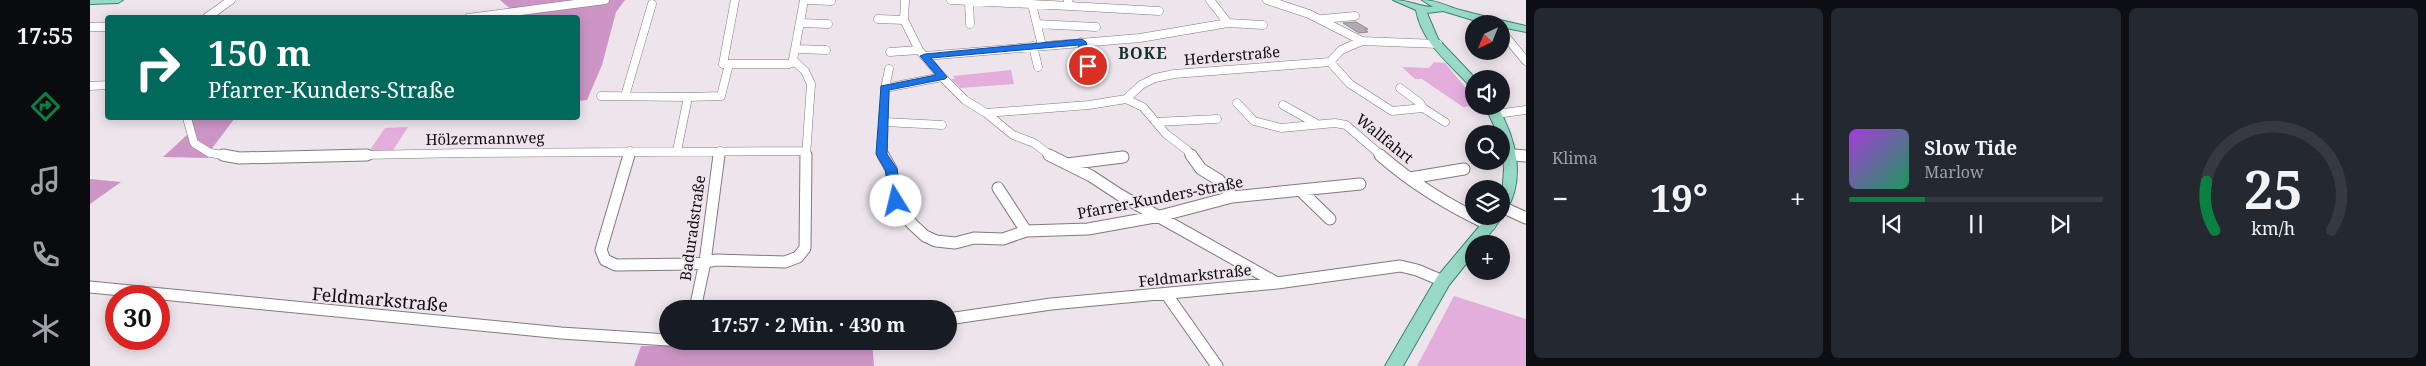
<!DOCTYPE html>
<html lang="de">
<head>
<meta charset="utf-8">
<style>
  body { margin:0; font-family:"Noto Serif",serif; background:#242831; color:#f1f3f6; height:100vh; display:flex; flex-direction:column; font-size:19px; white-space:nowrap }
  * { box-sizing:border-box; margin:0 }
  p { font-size:16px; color:#9ea1a6 }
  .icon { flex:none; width:28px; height:28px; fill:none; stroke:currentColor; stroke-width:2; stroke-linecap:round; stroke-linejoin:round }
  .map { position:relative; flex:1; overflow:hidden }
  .side { display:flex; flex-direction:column; gap:8px; padding:8px; background:#0d0f14; width:900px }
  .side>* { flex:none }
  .hud { position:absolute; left:15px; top:15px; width:475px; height:105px; border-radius:5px; box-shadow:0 2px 12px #0003; background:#00695c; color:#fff; overflow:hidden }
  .needle { width:32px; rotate:223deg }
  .controls { position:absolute; left:1375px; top:15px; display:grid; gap:10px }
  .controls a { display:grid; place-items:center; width:45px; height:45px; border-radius:50%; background:#171b24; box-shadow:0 2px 12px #0003; font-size:25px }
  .speed { position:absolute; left:15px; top:285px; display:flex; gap:10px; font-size:25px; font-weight:700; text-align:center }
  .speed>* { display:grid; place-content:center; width:65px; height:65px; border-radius:50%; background:#171b24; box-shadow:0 2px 12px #0003; line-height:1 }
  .speed .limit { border:8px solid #d22; background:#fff; color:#111 }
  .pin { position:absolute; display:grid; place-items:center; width:42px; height:42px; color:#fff; margin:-21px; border:2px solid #fff; border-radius:50%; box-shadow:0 1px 5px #0007 }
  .me { position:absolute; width:55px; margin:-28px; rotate:351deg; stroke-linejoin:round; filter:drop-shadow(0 0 4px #0008) }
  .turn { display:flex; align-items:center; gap:18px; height:105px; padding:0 20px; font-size:22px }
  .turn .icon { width:65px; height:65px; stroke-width:2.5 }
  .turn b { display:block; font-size:35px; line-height:42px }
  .big { font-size:38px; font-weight:700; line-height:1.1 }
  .side .widget { flex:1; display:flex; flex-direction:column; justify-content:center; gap:8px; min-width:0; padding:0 18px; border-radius:8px; background:#242831 }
  .side .dial { align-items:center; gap:0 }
  .dial svg { height:130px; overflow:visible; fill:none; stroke:#363941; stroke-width:7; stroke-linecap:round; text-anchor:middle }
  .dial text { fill:#f1f3f6; stroke:none }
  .song { display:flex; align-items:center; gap:15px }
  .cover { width:60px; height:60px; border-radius:8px; background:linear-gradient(135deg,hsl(280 70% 55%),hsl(150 70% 35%)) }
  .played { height:5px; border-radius:2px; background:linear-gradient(90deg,#0b8043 30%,#363941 30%) }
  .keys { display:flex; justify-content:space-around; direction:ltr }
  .heat { display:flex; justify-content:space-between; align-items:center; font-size:28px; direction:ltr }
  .side .tiles { flex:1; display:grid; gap:8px; grid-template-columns:repeat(3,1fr) }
  .trip { position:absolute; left:569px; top:300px; width:298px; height:50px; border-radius:25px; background:#171b24; box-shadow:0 2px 12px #0003; font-weight:700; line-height:50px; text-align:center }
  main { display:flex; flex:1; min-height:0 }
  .tabs { display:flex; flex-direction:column; width:90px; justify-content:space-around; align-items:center; background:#090b0e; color:#9ea1a6 }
  .tabs .icon { width:35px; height:35px }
  .tabs .on { color:#0b8043 }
  .tabs b { font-size:22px; color:#f1f3f6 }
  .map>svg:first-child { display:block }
</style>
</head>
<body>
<main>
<nav class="tabs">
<b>17:55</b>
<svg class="icon on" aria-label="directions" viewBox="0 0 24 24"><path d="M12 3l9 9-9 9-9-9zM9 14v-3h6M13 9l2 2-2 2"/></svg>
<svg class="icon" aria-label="music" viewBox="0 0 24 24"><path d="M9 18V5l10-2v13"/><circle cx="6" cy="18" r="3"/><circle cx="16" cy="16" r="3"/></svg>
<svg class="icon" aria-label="phone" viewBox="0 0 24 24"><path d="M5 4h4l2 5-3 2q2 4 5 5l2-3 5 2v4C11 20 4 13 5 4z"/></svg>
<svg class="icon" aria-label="climate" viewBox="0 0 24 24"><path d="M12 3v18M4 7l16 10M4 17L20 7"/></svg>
</nav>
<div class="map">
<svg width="1436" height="366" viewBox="0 0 1436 366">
  <rect width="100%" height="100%" fill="#eee4ec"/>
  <path fill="#e3aedc" d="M1344,62L1355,63L1384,98V106L1373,107L1332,79H1325L1312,67L1339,68Z
    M921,70L924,84L871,88L861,79H865L863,76Z
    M318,127L302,152L278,153L295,128Z
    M1364,296L1436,319V366H1327Z"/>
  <path fill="#cd95c6" d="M410,0H535L526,12L512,65L497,100L488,101V18L419,17L423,11Z
    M100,118H145L120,151L107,142Z
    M98,134L118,155V158L73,157Z
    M0,179L31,182L0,204Z
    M750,341H782L784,366H544L551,346H699Z"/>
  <path fill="#b3a9b2" stroke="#928991" d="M1266,22L1278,29L1275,30L1278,32L1269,33L1253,23Z"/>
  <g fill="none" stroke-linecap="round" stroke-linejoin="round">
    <defs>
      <path id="minor-far1" d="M714,0L703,60L715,71L721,84L716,156
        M718,0L741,1
        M815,0L814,20L829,50L854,79L875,100L896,113L923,135L944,143L961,156
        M861,0L980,6L978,0
        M1177,0L1219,14L1272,41L1348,44
        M879,1L880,24
        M942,4L952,46
        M980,6L1069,11
        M116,18L141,0
        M378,18L515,0
        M788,19L814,20
        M1232,19L1265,16
        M710,23L738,24
        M1138,23L1173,25
        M947,24L1006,27
        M0,27H18
        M1411,31L1436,61
        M991,42L998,66
        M943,46L948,67
        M705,49L736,50
        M800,52L829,50
        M835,56L1050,38L1138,23L1120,0
        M1240,62L1260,84L1302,111L1333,108L1355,122
        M633,64L645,0
        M0,86L18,85
        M795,88L799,69
        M1310,88L1330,103L1333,108
        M511,96L598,97
        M535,96L562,4
        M1036,99L1053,107L1076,134L1097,150L1102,156
        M1147,103L1164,121L1191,128L1245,123L1256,125L1292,156
        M1193,105L1227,124
        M896,113L999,105L1036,99L1051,85L1065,78L1084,74L1240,62L1251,50L1272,41
        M1406,114L1436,110
        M97,118L104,143L120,153L140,156
        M795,122L852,125
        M1066,122L1127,119
        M587,151L598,97L631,96L639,64H699L705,62
        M1421,155L1436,156
        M220,156L376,153L716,151
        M538,156L540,151
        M629,156L630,151
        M793,156L795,88L852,77"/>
      <path id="minor" d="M133,155L149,158L277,155
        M539,155L511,250L515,260L526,265L602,264L627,260L695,262L708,257L715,248L716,155
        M793,155L801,169L806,201L822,224L835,236L846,241L865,243L884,238L913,239L936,231L998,229L1070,216L1142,197L1270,184
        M959,155L1001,176L1030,195L1187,283
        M1101,155L1111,169L1129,180L1142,197
        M1290,155C1323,184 1361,207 1400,225
        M1424,155L1436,156
        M977,164L1033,157
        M1320,178L1374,169
        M908,188L936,231
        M1210,190L1240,219
        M1412,207L1436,218
        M0,287L471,333L578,340
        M1077,295L1127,366
        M605,309L615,262L629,155
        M858,319L961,304L1187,283L1310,266L1327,270L1353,281"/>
      <path id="major" d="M0,0H33L28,3L0,4Z
        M1303,0C1319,0 1330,7 1343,7L1332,0C1347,0 1356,6 1370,10C1392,16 1414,21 1436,26V32L1411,27V24H1396L1353,11L1337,13L1348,39L1386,79H1384V87L1380,86C1359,63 1332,43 1326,10Z
        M1395,106H1407C1426,138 1436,178 1416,211L1411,213L1414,169L1411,134H1408Z
        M1411,213L1413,216L1392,244H1384V254L1359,285L1313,366H1295L1347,277L1398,216H1411Z"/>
    </defs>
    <use href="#minor-far1" stroke="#837981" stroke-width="9"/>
    <use href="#minor" stroke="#837981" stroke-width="13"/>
    <use href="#major" stroke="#3b826f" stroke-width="2"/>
    <use href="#minor-far1" stroke="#fff" stroke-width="8"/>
    <use href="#minor" stroke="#fff" stroke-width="11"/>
    <use href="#major" fill="#98dac7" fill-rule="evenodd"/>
  </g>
  <path fill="#1a73e8" stroke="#114b97" d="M992,39L996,42L1003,66L1001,68L993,66L988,45L841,58L857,77L855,79L799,90L797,154L807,169L812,201L806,205L802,203L795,169L786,154L791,86L846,75L830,56L835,54Z"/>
  <g text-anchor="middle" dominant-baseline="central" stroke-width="4" stroke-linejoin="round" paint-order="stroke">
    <g font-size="15" fill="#0f0c0f" stroke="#eee4ec">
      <text transform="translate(1142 55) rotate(-5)">Herderstraße</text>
      <text transform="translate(395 138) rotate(-1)">Hölzermannweg</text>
      <text transform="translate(1295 138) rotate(39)">Wallfahrt</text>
      <text transform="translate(1070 197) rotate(-11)">Pfarrer-Kunders-Straße</text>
      <text transform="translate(602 228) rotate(-82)">Baduradstraße</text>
      <text transform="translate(1105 275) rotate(-6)">Feldmarkstraße</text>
    </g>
    <g font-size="16" font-weight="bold" letter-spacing="1" fill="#143229" stroke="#eee4ec">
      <text x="1053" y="53">BOKE</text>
    </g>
    <g font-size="18" fill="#0f0c0f" stroke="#eee4ec">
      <text transform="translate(290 299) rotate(5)">Feldmarkstraße</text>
    </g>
  </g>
</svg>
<div class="controls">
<a><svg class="needle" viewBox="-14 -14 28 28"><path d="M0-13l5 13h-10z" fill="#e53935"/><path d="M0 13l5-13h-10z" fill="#9ea1a6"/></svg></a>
<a><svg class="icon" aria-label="sound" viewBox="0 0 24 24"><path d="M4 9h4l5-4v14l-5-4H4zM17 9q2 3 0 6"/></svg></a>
<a><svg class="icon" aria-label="search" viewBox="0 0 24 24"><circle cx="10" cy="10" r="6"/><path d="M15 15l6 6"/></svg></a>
<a><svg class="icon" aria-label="layers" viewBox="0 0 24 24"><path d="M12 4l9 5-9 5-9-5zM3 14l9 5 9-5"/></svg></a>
<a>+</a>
</div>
<div class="speed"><div class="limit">30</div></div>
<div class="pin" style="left:998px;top:66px;background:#d93025"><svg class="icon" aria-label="arrive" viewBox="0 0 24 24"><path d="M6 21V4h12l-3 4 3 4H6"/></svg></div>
<svg class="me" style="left:806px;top:201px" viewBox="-20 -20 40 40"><circle r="19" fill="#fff"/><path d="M0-13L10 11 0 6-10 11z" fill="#1a73e8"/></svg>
<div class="trip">17:57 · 2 Min. · 430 m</div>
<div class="hud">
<div class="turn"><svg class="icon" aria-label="right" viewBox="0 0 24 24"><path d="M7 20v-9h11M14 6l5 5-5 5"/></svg><div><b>150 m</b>Pfarrer-Kunders-Straße</div></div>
</div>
</div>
<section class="side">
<div class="tiles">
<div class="widget"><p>Klima</p>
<div class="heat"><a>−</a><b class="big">19°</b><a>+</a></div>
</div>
<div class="widget">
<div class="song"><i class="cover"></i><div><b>Slow Tide</b><p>Marlow</p></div></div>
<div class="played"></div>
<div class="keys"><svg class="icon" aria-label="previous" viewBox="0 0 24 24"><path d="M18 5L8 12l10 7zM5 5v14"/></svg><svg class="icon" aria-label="pause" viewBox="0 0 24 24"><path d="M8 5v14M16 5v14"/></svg><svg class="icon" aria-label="next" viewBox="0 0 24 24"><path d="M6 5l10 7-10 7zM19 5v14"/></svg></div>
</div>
<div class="widget dial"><svg viewBox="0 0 100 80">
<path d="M14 69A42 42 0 1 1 86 69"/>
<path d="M14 69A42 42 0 0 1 9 39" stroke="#0b8043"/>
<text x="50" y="56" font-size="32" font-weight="700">25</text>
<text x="50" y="72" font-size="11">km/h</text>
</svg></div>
</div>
</section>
</main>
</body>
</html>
